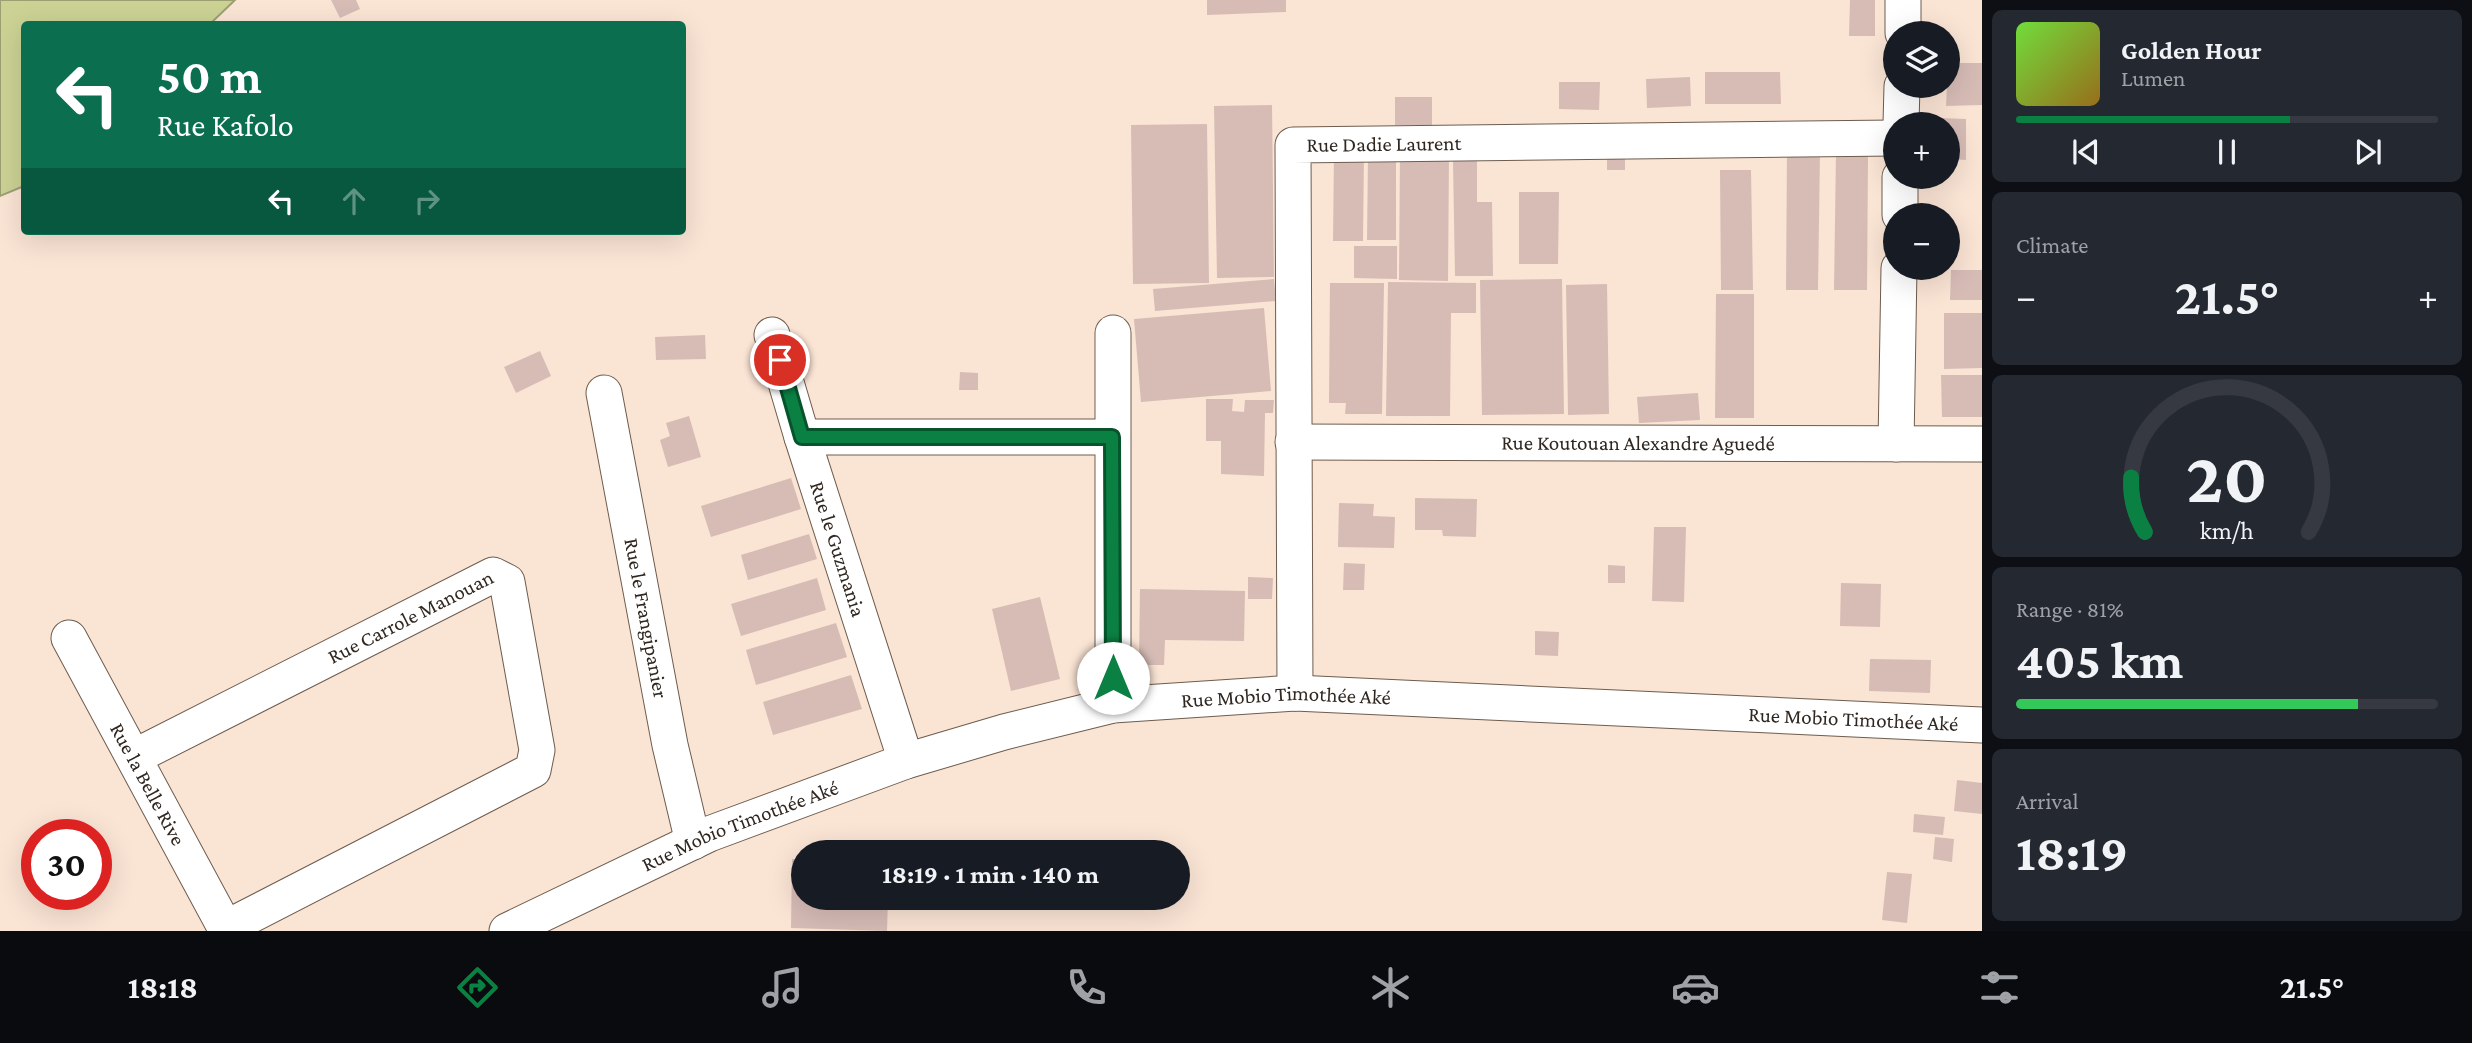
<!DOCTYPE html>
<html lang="en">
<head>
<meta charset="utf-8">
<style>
  body { margin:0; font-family:"Crimson Pro",serif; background:#242831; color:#f1f3f6; height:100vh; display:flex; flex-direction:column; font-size:26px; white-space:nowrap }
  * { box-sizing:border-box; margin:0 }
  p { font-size:23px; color:#9ea1a6 }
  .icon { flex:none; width:38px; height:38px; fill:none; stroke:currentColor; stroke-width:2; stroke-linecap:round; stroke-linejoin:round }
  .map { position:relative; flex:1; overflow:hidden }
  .sheet { display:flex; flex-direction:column; gap:10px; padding:10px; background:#0d0f14; width:490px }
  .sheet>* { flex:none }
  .top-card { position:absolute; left:21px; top:21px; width:665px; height:214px; border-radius:7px; box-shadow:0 7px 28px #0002; background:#0b6e4f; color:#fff; overflow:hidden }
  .fabs { position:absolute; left:1883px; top:21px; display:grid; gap:14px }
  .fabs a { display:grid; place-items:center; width:77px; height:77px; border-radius:50%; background:#171b24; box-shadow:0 7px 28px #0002; font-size:35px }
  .speed { position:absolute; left:21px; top:819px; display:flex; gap:14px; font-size:35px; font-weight:700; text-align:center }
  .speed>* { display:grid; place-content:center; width:91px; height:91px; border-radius:50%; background:#171b24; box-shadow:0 7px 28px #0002; line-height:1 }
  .speed .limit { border:10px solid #d22; background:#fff; color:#111 }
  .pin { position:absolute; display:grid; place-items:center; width:60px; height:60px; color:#fff; margin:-30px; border:4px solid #fff; border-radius:50%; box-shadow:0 2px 7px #0007 }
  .me { position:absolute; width:77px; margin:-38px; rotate:0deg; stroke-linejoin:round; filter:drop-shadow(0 0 5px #0008) }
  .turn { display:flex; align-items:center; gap:24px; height:147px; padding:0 21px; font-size:32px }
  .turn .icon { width:91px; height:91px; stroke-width:2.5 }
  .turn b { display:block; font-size:49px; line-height:60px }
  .lanes { display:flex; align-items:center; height:66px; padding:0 21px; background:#0003; justify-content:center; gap:35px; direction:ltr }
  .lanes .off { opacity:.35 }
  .big { font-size:52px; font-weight:700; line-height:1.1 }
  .sheet .widget { flex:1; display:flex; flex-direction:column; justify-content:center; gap:10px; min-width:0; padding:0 24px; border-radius:10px; background:#242831 }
  .sheet .dial { align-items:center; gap:0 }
  .dial svg { height:182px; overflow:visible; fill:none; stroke:#363941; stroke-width:7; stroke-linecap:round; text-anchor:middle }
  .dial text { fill:#f1f3f6; stroke:none }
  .song { display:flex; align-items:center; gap:21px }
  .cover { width:84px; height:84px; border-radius:10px; background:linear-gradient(135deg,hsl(100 70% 55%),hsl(40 70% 35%)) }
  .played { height:7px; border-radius:4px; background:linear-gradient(90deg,#0b8043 65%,#363941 65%) }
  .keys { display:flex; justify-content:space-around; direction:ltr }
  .heat { display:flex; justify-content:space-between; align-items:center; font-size:38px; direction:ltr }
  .charge { height:10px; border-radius:5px; background:linear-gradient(90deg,#34c759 81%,#363941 0) }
  .trip { position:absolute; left:791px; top:840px; width:399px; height:70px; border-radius:35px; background:#171b24; box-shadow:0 7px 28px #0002; font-weight:700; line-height:70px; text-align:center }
  .tab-bar { display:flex; height:112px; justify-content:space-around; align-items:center; background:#090b0e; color:#9ea1a6 }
  .tab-bar .icon { width:49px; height:49px }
  .tab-bar .active { color:#0b8043 }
  .tab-bar b { font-size:32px; color:#f1f3f6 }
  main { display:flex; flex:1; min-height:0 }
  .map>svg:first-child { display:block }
</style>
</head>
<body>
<main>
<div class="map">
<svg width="1982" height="931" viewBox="0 0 1982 931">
  <rect width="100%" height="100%" fill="#fae4d4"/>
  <path fill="#cbd294" stroke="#9c9f72" stroke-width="2" d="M0,0H235L210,24H24V186L0,196Z"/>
  <path fill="#d7bcb6" d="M331,0H356L360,9L340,18Z
    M1207,0H1286V12L1207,15Z
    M1850,0H1875V36H1849Z
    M1948,63H1982V105L1946,106Z
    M1705,72H1780L1781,104H1705Z
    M1690,77L1691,106L1647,108L1646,79Z
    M1559,82H1600L1599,110L1559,109Z
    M1395,97H1432V125H1395Z
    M1272,105L1274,277L1217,278L1214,106Z
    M1940,118L1966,119V160L1948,159V124H1940Z
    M1207,124L1209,283L1133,284L1131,125Z
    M1334,151H1364L1363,241H1333Z
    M1787,151L1820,152L1818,290H1786Z
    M1400,152L1449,153L1448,281L1399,280Z
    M1607,152H1625V170H1607Z
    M1836,153L1868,154L1867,290H1834Z
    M1368,154H1396V240H1367Z
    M1453,161H1477V202H1492L1493,276H1455Z
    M1720,170H1751L1753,290H1721Z
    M1519,192H1559L1558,264H1519Z
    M1354,246H1397V279L1354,278Z
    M1951,270H1982V300H1950Z
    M1274,279L1276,301L1155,311L1153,289Z
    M1562,279L1564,414L1482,415L1480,280Z
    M1388,282L1476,283V313H1451L1450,416H1386Z
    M1330,283H1384L1382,414H1345L1346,403H1329Z
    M1607,284L1609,414L1568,415L1566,285Z
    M1716,294H1754V418H1715Z
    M1264,308L1271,391L1141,402L1134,319Z
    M1944,313H1982V368L1944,369Z
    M705,335L706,359L656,360L655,337Z
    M540,351L551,376L516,393L504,367Z
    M960,372L978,373V390H959Z
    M1941,375H1982V417H1942Z
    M1698,393L1700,420L1639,423L1637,397Z
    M1206,399H1233L1232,411L1244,412L1245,400H1274L1273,413H1265L1264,476L1221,474V441H1206Z
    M689,416L701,457L668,467L660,440L670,436L666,423Z
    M791,478L801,509L711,537L701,506Z
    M1415,498L1477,499L1476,537L1443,536L1442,530H1415Z
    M1339,503L1374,504L1373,516L1395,517L1394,548L1338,547Z
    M1654,527H1686L1684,602L1652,601Z
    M809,534L817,559L748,580L741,555Z
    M1344,563L1365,564L1364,590H1343Z
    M1608,565L1625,566V583H1608Z
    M1248,577L1273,578L1272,599H1248Z
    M817,578L826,610L741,636L731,604Z
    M1841,583L1881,584L1880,627L1840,626Z
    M1140,589L1245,591L1244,641L1165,640L1164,665H1139Z
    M1040,597L1060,679L1011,691L992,609Z
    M836,623L847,657L756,685L746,650Z
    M1535,631L1559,632L1558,656L1535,655Z
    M1870,659L1931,660L1930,693L1869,691Z
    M851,675L862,709L773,735L763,702Z
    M1957,780L1982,783V814L1954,811Z
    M1914,814L1945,817L1943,835L1913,832Z
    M1935,837L1954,839L1952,862L1933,859Z
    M792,859H803V898H888L887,931L791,928Z
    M1887,872L1912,874L1907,923L1882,920Z"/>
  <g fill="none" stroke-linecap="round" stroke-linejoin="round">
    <defs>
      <g id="street">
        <path d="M1903,33V0"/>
        <path d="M1901,124L1902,86"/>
        <path d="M1900,215V177"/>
        <path d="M1113,333V705"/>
        <path id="s1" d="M772,335L802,437L906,761"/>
        <path id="s2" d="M604,393L670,745L693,842"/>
        <path d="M802,437H1112"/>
        <path id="s3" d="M1293,442L1982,444"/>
        <path d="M1896,444L1899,268"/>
        <path id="s4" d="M69,638L227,931"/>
        <path id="s5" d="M1295,693L1293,145L1895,138"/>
        <path id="s6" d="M134,757L493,575L507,582L537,750L533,770L226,928"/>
        <path id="s7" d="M507,931L709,834L906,761L1004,732L1113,705L1295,693L1982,725"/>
      </g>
    </defs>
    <use href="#street" stroke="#6e5c4e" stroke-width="37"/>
    <use href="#street" stroke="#fff" stroke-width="35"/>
  </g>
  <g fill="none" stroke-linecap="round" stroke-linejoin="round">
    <defs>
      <path id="route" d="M780,360L802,437H1112L1113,678"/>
    </defs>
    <use href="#route" stroke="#07532c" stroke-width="18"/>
    <use href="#route" stroke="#0b8043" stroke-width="12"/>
  </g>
  <g text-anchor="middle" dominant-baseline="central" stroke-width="5" stroke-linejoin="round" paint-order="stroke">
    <g font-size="21" fill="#302721" stroke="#fff">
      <text stroke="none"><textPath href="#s5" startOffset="639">Rue Dadie Laurent</textPath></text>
      <text stroke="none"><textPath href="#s3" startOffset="345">Rue Koutouan Alexandre Aguedé</textPath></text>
      <text stroke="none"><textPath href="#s1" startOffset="224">Rue le Guzmania</textPath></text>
      <text stroke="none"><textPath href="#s2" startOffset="229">Rue le Frangipanier</textPath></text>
      <text stroke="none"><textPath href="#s6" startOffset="310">Rue Carrole Manouan</textPath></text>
      <text stroke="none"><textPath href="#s7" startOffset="822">Rue Mobio Timothée Aké</textPath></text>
      <text stroke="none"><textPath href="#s7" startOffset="1390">Rue Mobio Timothée Aké</textPath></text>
      <text stroke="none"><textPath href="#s4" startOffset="166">Rue la Belle Rive</textPath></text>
      <text stroke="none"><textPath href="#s7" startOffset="256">Rue Mobio Timothée Aké</textPath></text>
    </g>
  </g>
</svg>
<div class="fabs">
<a><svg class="icon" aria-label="layers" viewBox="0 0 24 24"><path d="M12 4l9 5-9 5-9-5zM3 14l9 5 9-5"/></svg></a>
<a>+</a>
<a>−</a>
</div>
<div class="speed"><div class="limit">30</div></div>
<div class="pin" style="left:780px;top:360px;background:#d93025"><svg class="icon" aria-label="arrive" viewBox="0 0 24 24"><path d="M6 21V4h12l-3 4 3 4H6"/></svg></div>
<svg class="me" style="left:1113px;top:678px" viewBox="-20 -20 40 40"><circle r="19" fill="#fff"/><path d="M0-13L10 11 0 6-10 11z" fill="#0b8043"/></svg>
<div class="trip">18:19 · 1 min · 140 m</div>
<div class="top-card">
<div class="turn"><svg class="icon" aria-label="left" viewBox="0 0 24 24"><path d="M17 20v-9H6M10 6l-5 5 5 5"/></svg><div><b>50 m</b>Rue Kafolo</div></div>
<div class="lanes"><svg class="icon" aria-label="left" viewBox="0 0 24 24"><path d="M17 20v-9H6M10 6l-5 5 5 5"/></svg><svg class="icon off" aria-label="ahead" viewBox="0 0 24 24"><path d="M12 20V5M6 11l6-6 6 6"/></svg><svg class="icon off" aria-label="right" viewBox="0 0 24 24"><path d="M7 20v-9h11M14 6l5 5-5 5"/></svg></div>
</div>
</div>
<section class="sheet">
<div class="widget">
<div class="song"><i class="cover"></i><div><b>Golden Hour</b><p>Lumen</p></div></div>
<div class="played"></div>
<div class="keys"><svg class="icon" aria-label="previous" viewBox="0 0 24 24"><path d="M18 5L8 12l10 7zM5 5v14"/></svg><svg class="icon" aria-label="pause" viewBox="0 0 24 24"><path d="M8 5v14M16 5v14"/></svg><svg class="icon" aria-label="next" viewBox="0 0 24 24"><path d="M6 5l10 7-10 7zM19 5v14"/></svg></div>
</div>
<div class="widget"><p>Climate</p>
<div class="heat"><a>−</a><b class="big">21.5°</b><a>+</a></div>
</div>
<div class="widget dial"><svg viewBox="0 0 100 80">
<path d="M14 69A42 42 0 1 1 86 69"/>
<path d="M14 69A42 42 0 0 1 8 45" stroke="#0b8043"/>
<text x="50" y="56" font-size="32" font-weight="700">20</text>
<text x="50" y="72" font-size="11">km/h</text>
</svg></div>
<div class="widget"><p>Range · 81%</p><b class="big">405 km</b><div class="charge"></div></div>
<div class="widget"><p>Arrival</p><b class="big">18:19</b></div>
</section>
</main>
<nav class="tab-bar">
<b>18:18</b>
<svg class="icon active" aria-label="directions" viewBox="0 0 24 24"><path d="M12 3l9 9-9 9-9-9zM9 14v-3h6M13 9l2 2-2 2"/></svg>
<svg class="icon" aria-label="music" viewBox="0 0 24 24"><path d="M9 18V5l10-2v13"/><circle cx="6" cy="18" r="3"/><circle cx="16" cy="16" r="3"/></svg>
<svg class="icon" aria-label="phone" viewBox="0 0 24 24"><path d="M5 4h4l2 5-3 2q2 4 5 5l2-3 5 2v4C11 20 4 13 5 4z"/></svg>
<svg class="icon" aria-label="climate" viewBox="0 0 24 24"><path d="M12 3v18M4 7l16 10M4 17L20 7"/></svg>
<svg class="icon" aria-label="car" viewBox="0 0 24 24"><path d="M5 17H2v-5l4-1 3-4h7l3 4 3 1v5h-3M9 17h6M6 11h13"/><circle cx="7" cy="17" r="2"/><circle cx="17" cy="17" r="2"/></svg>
<svg class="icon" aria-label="filters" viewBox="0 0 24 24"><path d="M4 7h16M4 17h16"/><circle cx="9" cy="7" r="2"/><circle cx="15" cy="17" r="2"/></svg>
<b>21.5°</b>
</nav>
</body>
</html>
